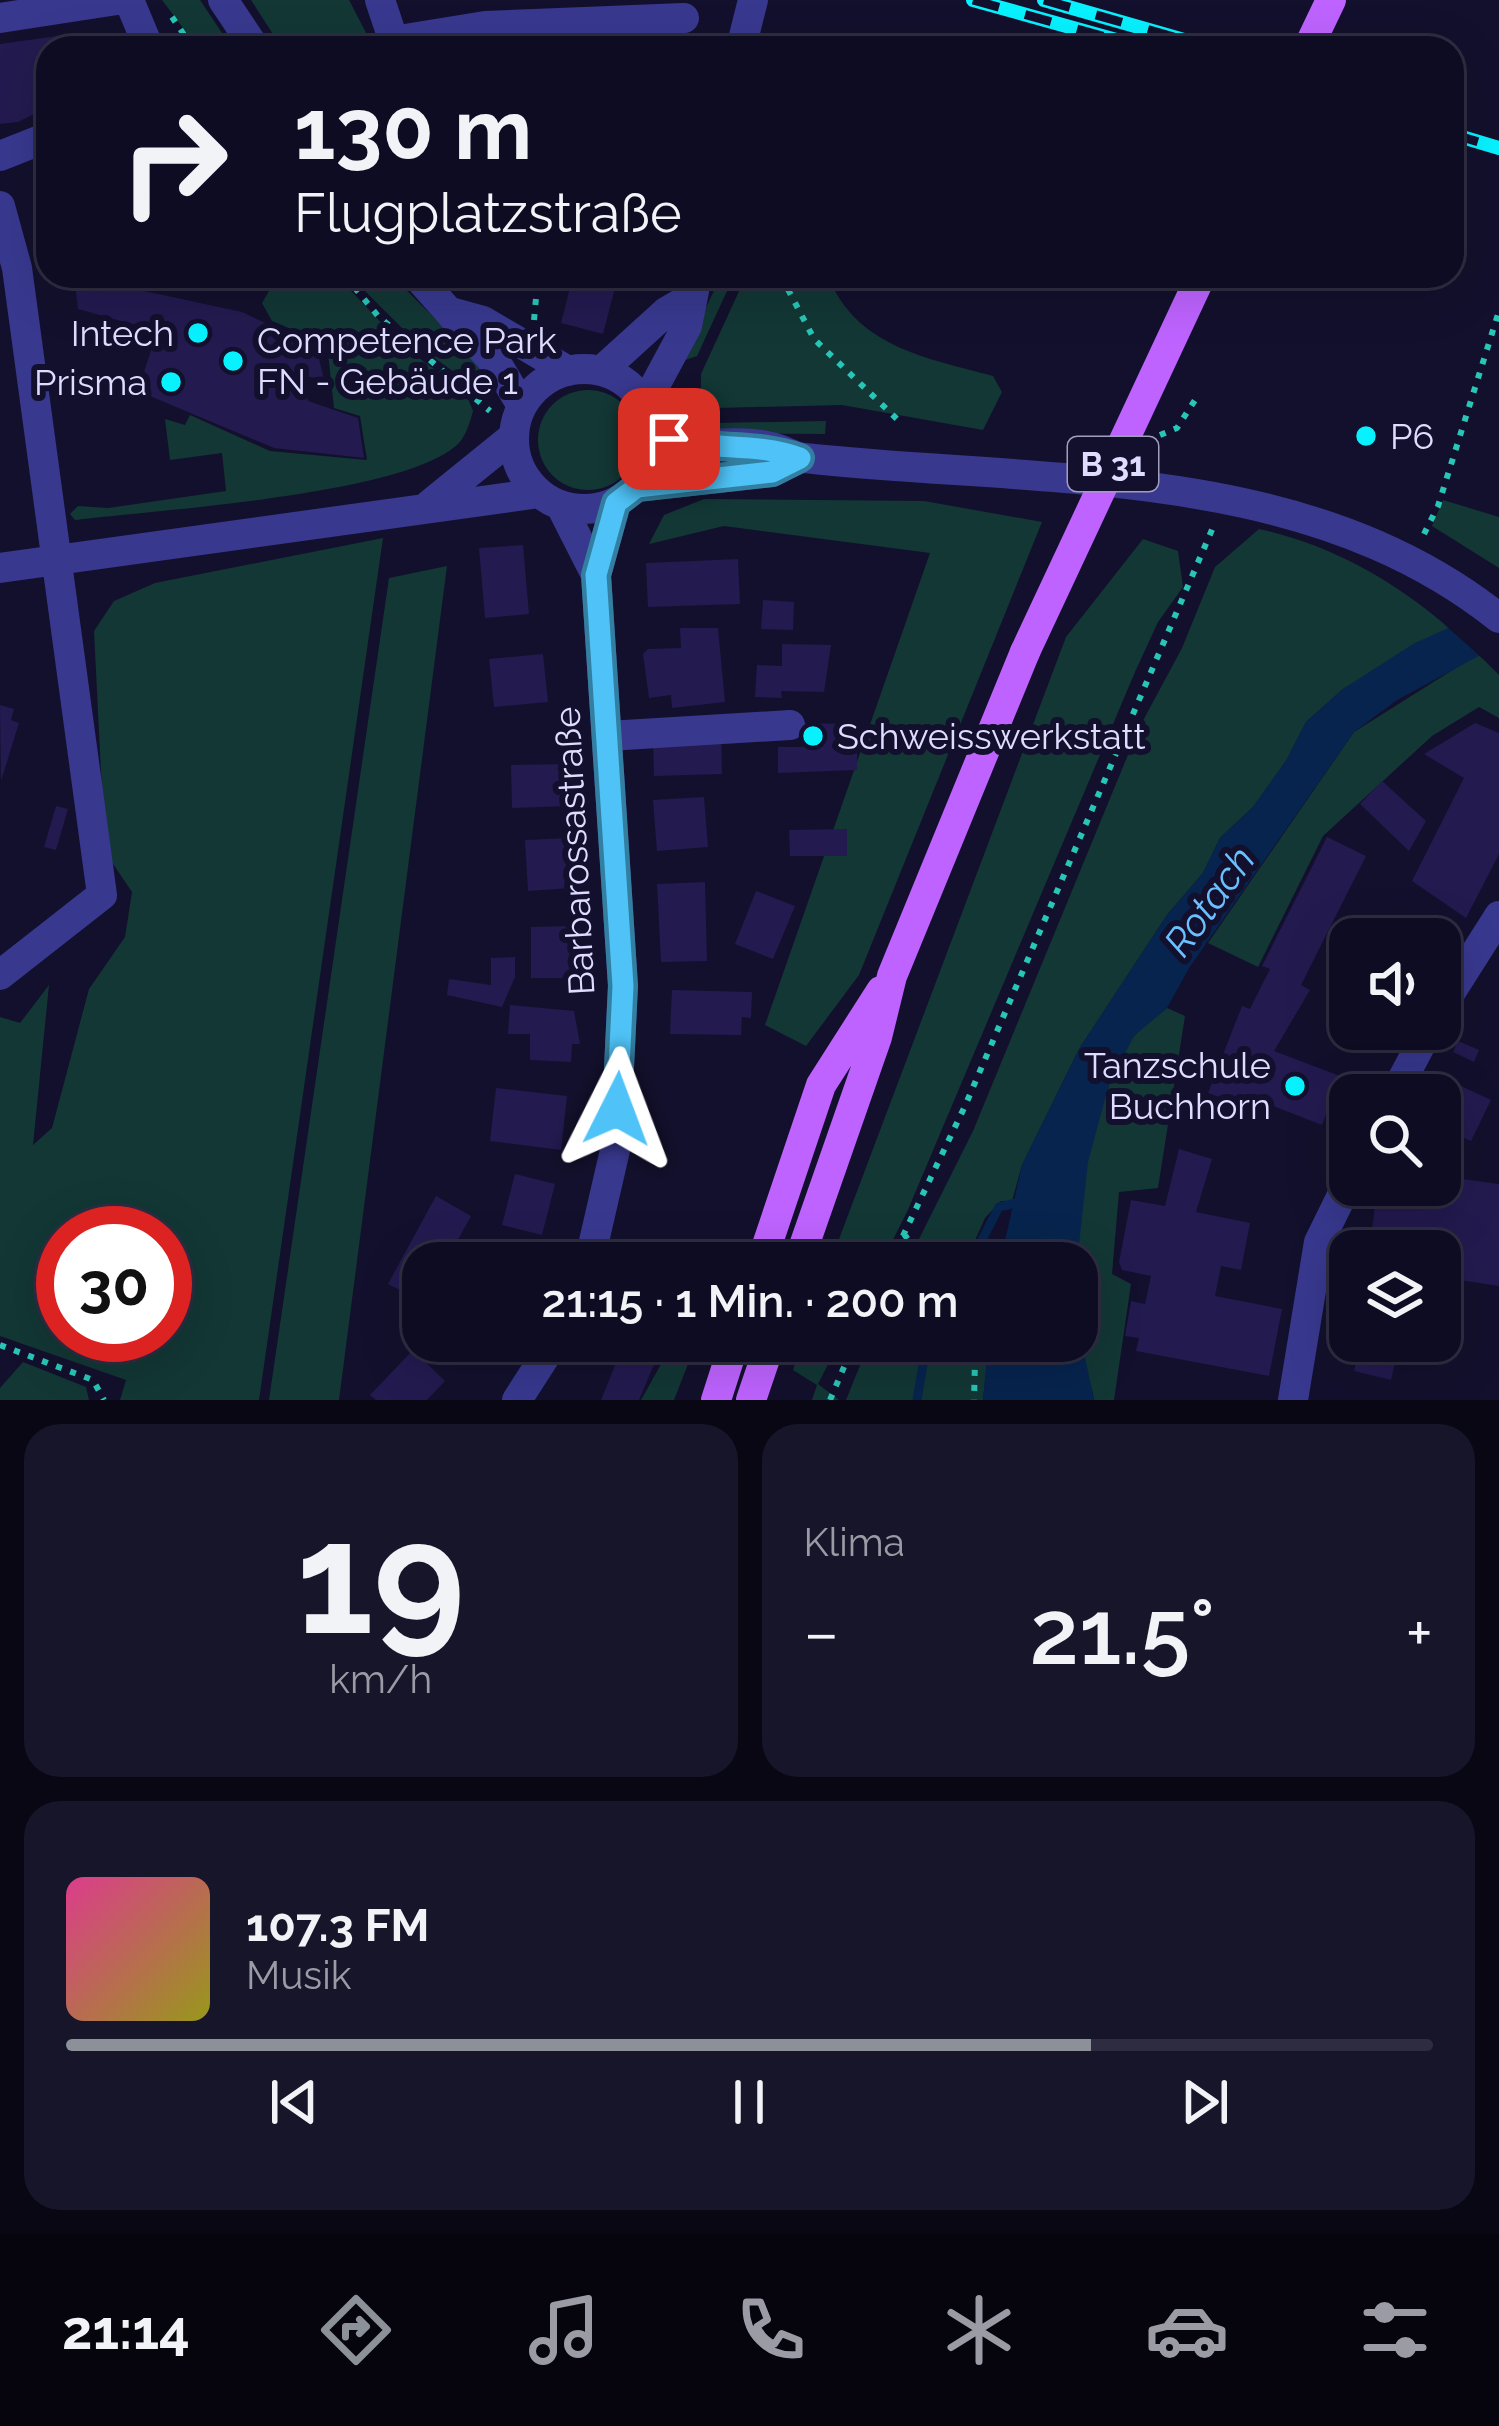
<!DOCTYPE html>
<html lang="de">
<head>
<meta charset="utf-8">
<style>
  body { margin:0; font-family:Raleway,sans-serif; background:#17152a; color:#f1f3f6; height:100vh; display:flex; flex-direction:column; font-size:45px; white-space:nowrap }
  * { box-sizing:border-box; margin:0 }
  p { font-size:39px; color:#9b9ba5 }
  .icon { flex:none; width:66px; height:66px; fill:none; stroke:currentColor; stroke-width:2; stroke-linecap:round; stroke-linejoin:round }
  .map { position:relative; height:1400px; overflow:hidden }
  .side { display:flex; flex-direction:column; gap:24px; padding:24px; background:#080713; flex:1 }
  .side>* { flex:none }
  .top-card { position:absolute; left:36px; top:36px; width:1428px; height:252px; border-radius:36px; box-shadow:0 12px 48px #0002,0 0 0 3px #2e2c40; background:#0e0c22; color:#f1f3f6; overflow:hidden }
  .buttons { position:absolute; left:1329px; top:918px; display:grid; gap:24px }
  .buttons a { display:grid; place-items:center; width:132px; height:132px; border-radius:24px; background:#0e0c22; box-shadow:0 12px 48px #0002,0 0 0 3px #2e2c40; font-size:60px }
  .speed { position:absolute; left:36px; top:1206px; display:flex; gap:24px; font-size:60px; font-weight:700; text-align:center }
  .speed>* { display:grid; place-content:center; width:156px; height:156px; border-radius:50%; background:#0e0c22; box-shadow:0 12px 48px #0002,0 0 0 3px #2e2c40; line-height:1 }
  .speed .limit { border:18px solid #d22; background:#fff; color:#111 }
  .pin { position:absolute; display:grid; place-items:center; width:102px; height:102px; color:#fff; margin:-51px; border-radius:24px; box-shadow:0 6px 18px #0006 }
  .me { position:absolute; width:132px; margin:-66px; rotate:3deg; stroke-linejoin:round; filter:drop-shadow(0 0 9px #0008) }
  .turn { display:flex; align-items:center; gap:42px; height:252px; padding:0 60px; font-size:54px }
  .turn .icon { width:156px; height:156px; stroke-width:2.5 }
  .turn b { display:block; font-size:84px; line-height:102px }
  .big { font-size:90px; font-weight:600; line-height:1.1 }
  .side .tile { flex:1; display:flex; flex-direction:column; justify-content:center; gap:18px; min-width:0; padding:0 42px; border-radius:36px; background:#17152a }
  .side .dial { align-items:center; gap:0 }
  .dial b { font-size:156px; line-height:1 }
  .song { display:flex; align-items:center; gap:36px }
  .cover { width:144px; height:144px; border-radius:18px; background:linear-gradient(135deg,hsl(330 70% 55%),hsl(60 70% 35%)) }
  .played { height:12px; border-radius:6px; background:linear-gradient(90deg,#8c9099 75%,#2e2c40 75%) }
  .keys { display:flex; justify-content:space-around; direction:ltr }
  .heat { display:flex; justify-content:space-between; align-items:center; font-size:66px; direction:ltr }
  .side .tiles { flex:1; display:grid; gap:24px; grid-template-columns:1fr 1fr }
  .tile:last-child { grid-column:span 2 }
  .trip { position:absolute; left:402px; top:1242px; width:696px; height:120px; border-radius:36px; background:#0e0c22; box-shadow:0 12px 48px #0002,0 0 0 3px #2e2c40; font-weight:600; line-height:120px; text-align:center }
  .tabs { display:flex; height:192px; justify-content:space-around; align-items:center; background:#06050e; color:#9b9ba5 }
  .tabs .icon { width:84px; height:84px }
  .tabs .on { color:#8c9099 }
  .tabs b { font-size:54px; color:#f1f3f6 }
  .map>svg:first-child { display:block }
</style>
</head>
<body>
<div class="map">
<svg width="1499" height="1400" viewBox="0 0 1499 1400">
  <rect width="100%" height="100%" fill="#13102d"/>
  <path fill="#123735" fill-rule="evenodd" d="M162,0H200L232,48H198Z
    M251,0H349L374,48H282Z
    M278,276H337L405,348L465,391L473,411C470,422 466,436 458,444C405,495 155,510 75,520L70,514L78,506L108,508L226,491L222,453L170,460L165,419L185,425L190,415L270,451L367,460L360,416L334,408L327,344L272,321L262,303Z
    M350,276H392L489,372L469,383L425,351Z
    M721,276H734L697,356L680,362Z
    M746,276H828C856,347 927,358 993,376L1002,392L983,430L842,405L717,408L701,388V374Z
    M538 440a50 50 0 1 1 100 0a50 50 0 1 1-100 0Z
    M826,421L825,434L705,433L715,423Z
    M704,499L924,501L1042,522L859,975L806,1046L765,1025L930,553L724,526L649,544L664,515Z
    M1443,500L1499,517V568L1432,526Z
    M1259,529C1331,545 1393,580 1449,628L1343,689L1306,722L1286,761L1253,807L1220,838L1203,873L1167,915L1079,1049L1022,1165L1012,1201H1001L985,1218L965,1263H907L973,1131L1139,728L1182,648L1215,567Z
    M383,538L259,1400H120L126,1380L0,1336V1017L20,1023L49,985L33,1145L52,1128L89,989L125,937L132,892L105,852L94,631L114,601L155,583ZM63,1233H165V1335H63Z
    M1143,539L1178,551L1183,587L1158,622L1135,672L907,1212L881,1263H830L1066,637Z
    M447,566L339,1400H269L389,578Z
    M1478,654L1499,675V718L1479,707L1432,736L1323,836L1258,967L1208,943L1354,732Z
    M1167,1008L1185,1016L1158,1188L1119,1192L1112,1274L1131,1284L1114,1400H1094C1092,1382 1082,1365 1079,1347C1064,1265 1086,1108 1132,1039C1140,1027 1156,1018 1167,1008Z
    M674,1341H697L674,1400H641Z
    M803,1341H840L818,1384L839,1400H812L817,1385L793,1370Z
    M870,1341H922L924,1368L932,1341H989L983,1400H846Z
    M23,1362L86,1387L89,1400H0V1388Z"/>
  <path fill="#07244e" d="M1499,605V645L1397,700L1354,732L1189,968L1167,1008L1134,1036L1109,1084L1088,1162L1077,1263H1000L1022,1165L1079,1049L1167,915L1203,873L1220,838L1253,807L1286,761L1306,722L1343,689L1413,644Z
    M1077,1319L1094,1400H983L989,1341H1077Z"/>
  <path fill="#13102d" d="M1499,599V652L1483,659L1444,624Z"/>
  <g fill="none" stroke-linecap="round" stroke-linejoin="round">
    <path stroke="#07244e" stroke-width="9" d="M970,1263L999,1207L1020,1202
      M917,1400L927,1341"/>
  </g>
  <path fill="#231a4f" d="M79,33L88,48H48V107L18,122L0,124V44Z
    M74,276L242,312L316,347L324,379L303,376L308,401L358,418L364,458L274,448L138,391L157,331L78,309Z
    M573,276H618L603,334L561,323Z
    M523,545L529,614L485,618L479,548Z
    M738,559L740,604L648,607L646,563Z
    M763,600L794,602L793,630L761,629Z
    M680,628H718L725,702L672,708L671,695L649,698L643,654L648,649L681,648Z
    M782,644L831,645L824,692L781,691L782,698L755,697L757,665L782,666Z
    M543,654L548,702L494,707L489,659Z
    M0,705L14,709L11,720L19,723L1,781Z
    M803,723L848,724V728L866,732V739H857V770L778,773V747H803Z
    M1475,723L1499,733V854L1466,918L1412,881L1464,778L1424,754Z
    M721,734L722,774L654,776L653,735Z
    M567,764L569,806L512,808L511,765Z
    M1382,781L1426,821L1409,851L1360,804Z
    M704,797L708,847L657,851L653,800Z
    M56,806L68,809L56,850L44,847Z
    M847,829V856H790L789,830Z
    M1327,837L1366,856L1301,985L1310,990L1274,1051L1340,1076L1322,1125L1250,1097L1246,1107L1208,1093L1242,1006L1250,1009L1270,969L1262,966Z
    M568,838L571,888L528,891L525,840Z
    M705,882L707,961L661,962L657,884Z
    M756,891L795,906L773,959L735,944Z
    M1384,923L1413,939H1375Z
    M573,926L574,978H531V927Z
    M515,957V977L502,1007L447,995L449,979L491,985V958Z
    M672,990L752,992L751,1018L742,1017L741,1035L670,1034Z
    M510,1005L574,1011L580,1044H572L571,1062L530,1060V1034H508Z
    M1344,1007L1350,1010V1029H1375L1364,1051L1331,1034Z
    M1458,1041L1479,1050L1474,1062L1453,1052Z
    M1442,1077L1491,1100L1471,1141L1440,1127V1095H1434Z
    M496,1088L567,1096L561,1150L490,1141Z
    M1179,1149L1212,1159L1196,1212L1250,1223L1241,1270L1221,1266L1215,1296L1282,1309L1269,1376L1136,1351L1139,1338L1125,1336L1131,1301L1145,1304L1151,1276L1122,1270L1119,1262L1131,1200L1165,1206Z
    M515,1174L555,1184L542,1235L502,1225Z
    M1440,1176L1499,1184V1286L1440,1277V1251H1369L1378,1185H1440Z
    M436,1196L471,1216L445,1263H423V1302L388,1284Z
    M648,1249L682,1263H642Z
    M466,1341H493L482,1360L462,1347Z
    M625,1341H664L639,1400H601Z
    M1361,1341H1400L1391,1380L1354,1371Z
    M413,1350L445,1381L427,1400H376L370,1395Z"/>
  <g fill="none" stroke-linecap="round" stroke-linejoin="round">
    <path stroke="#28c6b6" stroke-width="6" stroke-dasharray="6 9" stroke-linecap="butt" d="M172,17L193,48
      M345,276L378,316L490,411
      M781,276L814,339L900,422
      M534,320L538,276
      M1160,435L1177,428L1195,400
      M1424,534L1438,506L1499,311
      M904,1234L925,1263
      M890,1263L965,1106L1214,525
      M968,1341L975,1361L974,1400
      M0,1345L93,1380L104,1400
      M830,1400L855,1341"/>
    <path stroke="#38388f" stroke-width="30" d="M129,0L149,48
      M223,0L255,48
      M380,0L396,48
      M0,18L117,0
      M393,41L485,26L684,18
      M741,48L753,0
      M0,156L48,137
      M0,206L17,268L102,895L0,975
      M417,276L500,369L522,406
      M454,313L483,321L568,371
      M514 439a70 70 0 1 1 140 0a70 70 0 1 1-140 0Z
      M601,371L666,312L690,298
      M645,404L687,326L697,276
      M654,431C698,453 728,437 771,447C783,449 793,457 805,458C1040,484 1303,462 1499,618
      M637,487L772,472L800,458
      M429,505L513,437
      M561,506L596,575
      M0,568L539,493
      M608,736L790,725
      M1440,1009L1499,916
      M1394,1095L1429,1029
      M589,1263L615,1150L623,985L596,575L616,503
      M517,1400L555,1341
      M1293,1400L1319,1242L1350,1179"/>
    <path stroke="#be63ff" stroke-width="30" d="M1308,48L1331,0
      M761,1263L821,1085L881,991
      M798,1263L877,1037L892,976L1025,652
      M716,1400L735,1341
      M751,1400L771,1341"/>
    <defs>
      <path id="rail" d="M973,0L1145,48
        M1044,0L1212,48
        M1452,134L1499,148"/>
    </defs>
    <use href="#rail" stroke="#08f1ff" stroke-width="14"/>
    <use href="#rail" stroke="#13102d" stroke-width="9" stroke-dasharray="27" stroke-linecap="butt"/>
    <path stroke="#be63ff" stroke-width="30" d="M1025,652L1201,276"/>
  </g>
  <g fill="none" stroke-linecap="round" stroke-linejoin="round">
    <defs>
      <path id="route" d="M617,1109L623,986L596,575L616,503L637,487L772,472L800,458C757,442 713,451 669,439"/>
    </defs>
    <use href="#route" stroke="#337fa1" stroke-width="30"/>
    <use href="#route" stroke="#4fc3f7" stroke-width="21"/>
  </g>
  <g fill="#08f1ff" stroke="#13102d" stroke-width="4.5">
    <circle cx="198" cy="333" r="12"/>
    <circle cx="233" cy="361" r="12"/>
    <circle cx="171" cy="382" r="12"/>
    <circle cx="1366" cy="436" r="12"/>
    <circle cx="813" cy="736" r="12"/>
    <circle cx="1295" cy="1086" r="12"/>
  </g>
  <g text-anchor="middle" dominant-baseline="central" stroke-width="12" stroke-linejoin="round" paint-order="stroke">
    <rect fill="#13102d" stroke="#a19fc0" stroke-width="3" x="1068" y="437" width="90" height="54" rx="9"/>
    <g font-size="33" font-weight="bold" fill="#dedcff">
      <text x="1113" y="464">B 31</text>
    </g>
    <g font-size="36" fill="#dedcff" stroke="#13102d" text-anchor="end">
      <text x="174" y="333">Intech</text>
      <text x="257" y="340" text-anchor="start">Competence Park<tspan x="257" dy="41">FN - Gebäude 1</tspan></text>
      <text x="147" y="382">Prisma</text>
      <text x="1390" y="436" text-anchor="start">P6</text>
      <text x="837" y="736" text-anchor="start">Schweisswerkstatt</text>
      <text x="1271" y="1065">Tanzschule<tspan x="1271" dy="41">Buchhorn</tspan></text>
    </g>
    <g font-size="36" fill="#dedcff" stroke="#13102d">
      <text transform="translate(574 851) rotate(-93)">Barbarossastraße</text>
    </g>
    <g font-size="39" font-style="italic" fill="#6ac0ff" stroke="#13102d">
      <text transform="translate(1209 901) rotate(-54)">Rotach</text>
    </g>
  </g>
</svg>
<div class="buttons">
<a><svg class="icon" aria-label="sound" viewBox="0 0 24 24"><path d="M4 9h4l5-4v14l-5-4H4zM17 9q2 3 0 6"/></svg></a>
<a><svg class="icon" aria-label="search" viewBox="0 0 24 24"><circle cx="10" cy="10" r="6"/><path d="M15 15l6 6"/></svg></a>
<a><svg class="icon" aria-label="layers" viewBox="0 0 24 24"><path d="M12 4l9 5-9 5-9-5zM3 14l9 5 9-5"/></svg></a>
</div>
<div class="speed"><div class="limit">30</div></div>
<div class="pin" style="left:669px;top:439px;background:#d93025"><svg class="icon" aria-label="arrive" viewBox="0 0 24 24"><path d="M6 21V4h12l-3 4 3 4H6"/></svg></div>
<svg class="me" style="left:617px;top:1109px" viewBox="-20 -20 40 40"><path d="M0-17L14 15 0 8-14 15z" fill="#4fc3f7" stroke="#fff" stroke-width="4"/></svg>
<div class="trip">21:15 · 1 Min. · 200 m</div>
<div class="top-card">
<div class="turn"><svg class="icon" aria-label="right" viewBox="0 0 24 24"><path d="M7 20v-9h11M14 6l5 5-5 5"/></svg><div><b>130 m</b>Flugplatzstraße</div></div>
</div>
</div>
<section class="side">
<div class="tiles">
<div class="tile dial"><b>19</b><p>km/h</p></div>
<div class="tile"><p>Klima</p>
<div class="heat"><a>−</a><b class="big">21.5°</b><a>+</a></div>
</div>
<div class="tile">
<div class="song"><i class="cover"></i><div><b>107.3 FM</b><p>Musik</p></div></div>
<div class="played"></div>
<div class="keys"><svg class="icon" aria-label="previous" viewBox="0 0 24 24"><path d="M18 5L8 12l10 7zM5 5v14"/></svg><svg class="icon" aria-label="pause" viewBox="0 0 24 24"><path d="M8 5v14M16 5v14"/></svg><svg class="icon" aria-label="next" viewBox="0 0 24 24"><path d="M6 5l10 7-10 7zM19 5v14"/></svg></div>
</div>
</div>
</section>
<nav class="tabs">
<b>21:14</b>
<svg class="icon on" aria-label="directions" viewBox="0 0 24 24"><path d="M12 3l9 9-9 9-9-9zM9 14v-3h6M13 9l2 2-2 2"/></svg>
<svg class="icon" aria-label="music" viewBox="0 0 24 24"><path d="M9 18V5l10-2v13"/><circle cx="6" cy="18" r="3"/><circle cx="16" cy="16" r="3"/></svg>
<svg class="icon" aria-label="phone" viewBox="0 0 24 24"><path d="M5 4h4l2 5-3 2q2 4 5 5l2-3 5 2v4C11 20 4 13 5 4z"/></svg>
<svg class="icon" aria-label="climate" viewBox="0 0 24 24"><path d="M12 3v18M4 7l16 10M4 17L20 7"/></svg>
<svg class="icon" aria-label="car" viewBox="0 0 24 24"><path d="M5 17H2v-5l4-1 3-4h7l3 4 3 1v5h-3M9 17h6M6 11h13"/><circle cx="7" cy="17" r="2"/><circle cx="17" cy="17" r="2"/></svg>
<svg class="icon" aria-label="filters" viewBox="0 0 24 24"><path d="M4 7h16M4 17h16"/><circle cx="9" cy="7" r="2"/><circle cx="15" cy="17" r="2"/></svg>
</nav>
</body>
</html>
